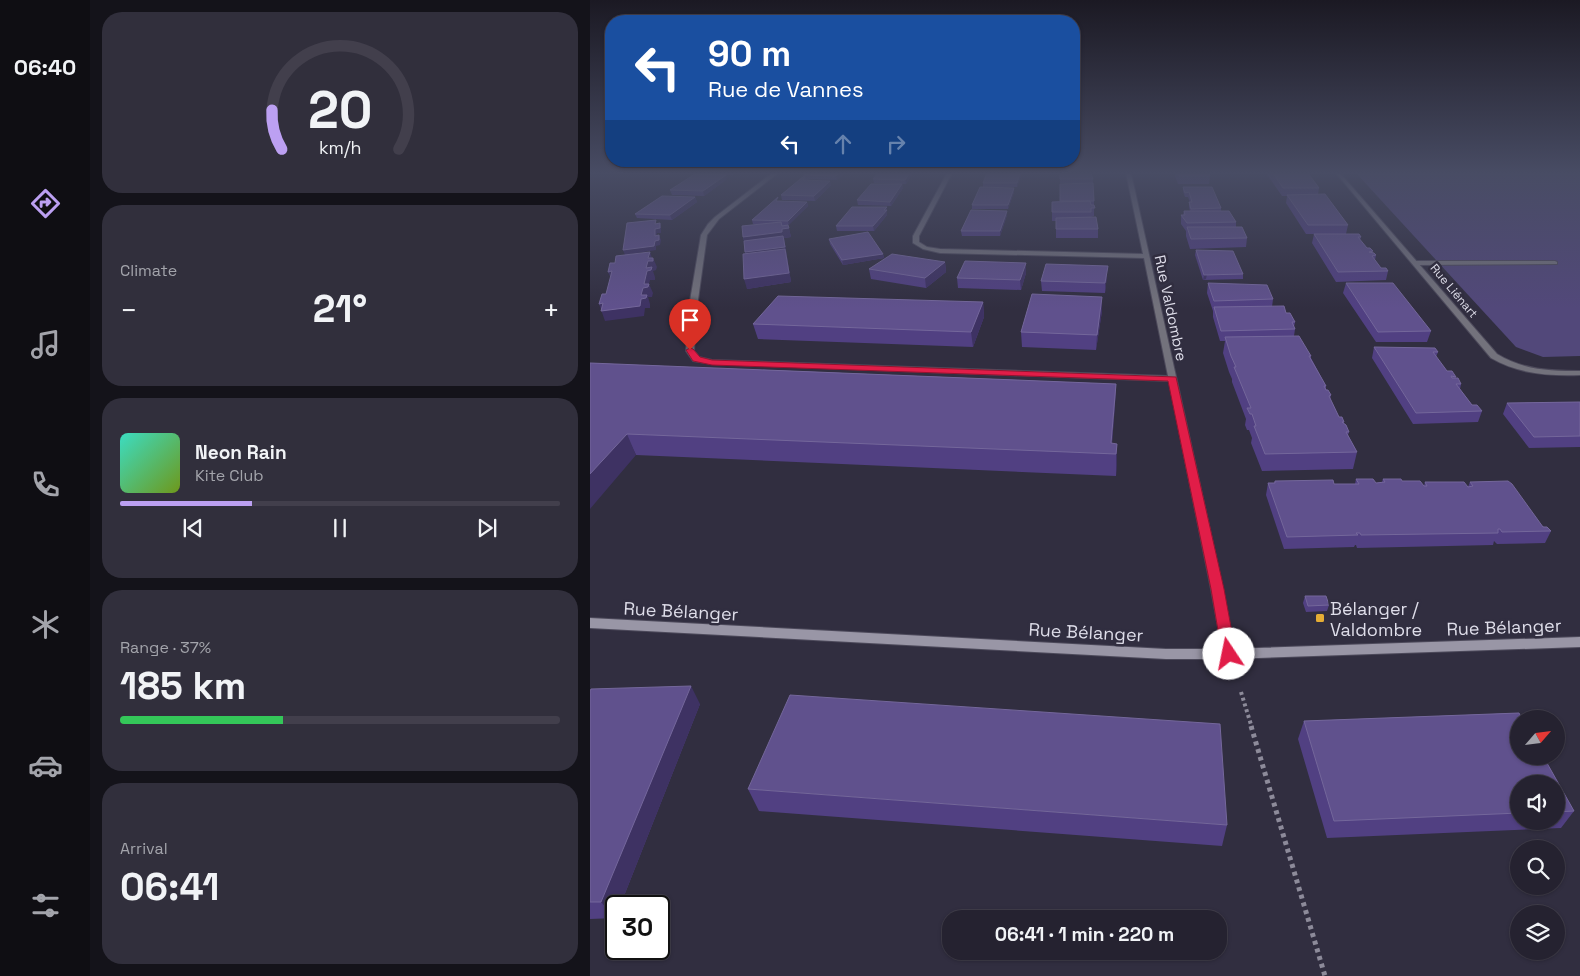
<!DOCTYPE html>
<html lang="en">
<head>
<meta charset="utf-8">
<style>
  body { margin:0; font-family:"Space Grotesk",sans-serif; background:#312f3c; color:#f1f3f6; height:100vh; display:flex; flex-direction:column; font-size:19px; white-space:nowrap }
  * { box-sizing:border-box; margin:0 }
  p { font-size:16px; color:#a3a4ab }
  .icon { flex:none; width:28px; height:28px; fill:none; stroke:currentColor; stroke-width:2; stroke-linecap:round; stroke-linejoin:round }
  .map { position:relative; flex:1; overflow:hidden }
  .side { display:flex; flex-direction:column; gap:12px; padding:12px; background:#14131a; width:500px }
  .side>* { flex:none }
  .hud { position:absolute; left:15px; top:15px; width:475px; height:152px; border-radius:20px; box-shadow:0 1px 4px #0004,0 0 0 1px #423f4c; background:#1a4fa0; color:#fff; overflow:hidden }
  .needle { width:32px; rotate:62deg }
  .controls { position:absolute; left:920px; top:710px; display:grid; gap:10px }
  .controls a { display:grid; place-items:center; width:55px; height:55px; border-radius:50%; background:#252230; box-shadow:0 1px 4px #0004,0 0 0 1px #423f4c; font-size:25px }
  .speed { position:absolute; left:15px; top:895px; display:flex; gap:10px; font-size:25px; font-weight:700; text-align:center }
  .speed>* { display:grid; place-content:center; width:65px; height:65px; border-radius:50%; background:#252230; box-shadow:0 1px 4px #0004,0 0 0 1px #423f4c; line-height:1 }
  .speed .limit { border:2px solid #111; border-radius:8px; background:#fff; color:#111 }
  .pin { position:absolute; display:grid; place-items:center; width:42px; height:42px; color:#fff; margin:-51px -21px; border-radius:50% 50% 50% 0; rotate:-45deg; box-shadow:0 0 5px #0007 }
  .pin .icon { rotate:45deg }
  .me { position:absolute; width:55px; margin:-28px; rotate:349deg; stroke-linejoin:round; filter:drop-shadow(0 0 4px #0008) }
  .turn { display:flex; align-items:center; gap:18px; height:105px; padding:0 20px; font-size:22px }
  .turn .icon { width:65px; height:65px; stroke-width:2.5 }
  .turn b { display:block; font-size:35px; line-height:42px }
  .lanes { display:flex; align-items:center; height:48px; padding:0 20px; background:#0003; justify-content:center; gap:25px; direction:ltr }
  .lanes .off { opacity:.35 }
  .big { font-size:38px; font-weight:700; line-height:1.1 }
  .side .tile { flex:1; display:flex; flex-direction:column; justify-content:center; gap:8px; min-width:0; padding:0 18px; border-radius:20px; background:#312f3c }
  .side .dial { align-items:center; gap:0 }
  .dial svg { height:130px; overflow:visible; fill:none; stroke:#423f4c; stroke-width:7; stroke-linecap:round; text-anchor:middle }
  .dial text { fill:#f1f3f6; stroke:none }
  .song { display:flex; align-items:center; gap:15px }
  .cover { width:60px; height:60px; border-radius:8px; background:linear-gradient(135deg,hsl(170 70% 55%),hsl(80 70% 35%)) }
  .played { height:5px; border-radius:2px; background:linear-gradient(90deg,#bca0f2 30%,#423f4c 30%) }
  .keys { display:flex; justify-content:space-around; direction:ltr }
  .heat { display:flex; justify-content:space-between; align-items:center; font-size:28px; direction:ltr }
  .charge { height:8px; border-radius:4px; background:linear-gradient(90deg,#34c759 37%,#423f4c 0) }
  .trip { position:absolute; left:352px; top:910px; width:285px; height:50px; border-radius:20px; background:#252230; box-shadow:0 1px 4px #0004,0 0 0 1px #423f4c; font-weight:700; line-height:50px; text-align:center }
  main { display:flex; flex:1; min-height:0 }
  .dock { display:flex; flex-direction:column; width:90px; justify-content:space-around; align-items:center; background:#0f0e13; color:#a3a4ab }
  .dock .icon { width:35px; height:35px }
  .dock .on { color:#bca0f2 }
  .dock b { font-size:22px; color:#f1f3f6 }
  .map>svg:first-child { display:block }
</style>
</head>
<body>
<main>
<nav class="dock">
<b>06:40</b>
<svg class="icon on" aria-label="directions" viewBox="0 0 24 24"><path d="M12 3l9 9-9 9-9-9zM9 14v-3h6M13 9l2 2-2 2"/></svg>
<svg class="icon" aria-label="music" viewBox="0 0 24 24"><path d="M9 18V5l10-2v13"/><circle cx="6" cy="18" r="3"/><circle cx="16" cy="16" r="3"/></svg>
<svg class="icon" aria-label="phone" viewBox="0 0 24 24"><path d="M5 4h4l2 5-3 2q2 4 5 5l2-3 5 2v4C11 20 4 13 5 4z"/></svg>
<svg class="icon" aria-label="climate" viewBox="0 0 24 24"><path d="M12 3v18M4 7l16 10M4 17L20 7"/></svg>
<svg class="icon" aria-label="car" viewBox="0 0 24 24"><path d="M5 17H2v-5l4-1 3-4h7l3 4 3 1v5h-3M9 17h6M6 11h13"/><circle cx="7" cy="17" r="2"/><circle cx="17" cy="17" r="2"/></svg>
<svg class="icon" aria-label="filters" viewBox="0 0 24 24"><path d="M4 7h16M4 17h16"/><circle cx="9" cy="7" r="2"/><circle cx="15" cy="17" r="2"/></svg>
</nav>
<section class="side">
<div class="tile dial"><svg viewBox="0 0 100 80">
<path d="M14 69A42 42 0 1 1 86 69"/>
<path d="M14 69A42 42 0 0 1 8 45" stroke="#bca0f2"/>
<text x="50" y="56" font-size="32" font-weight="700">20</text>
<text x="50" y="72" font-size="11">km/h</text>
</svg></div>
<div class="tile"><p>Climate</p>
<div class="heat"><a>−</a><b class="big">21°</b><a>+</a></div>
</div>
<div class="tile">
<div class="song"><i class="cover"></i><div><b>Neon Rain</b><p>Kite Club</p></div></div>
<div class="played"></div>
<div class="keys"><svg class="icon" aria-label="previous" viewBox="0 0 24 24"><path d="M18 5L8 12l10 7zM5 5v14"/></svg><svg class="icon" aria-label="pause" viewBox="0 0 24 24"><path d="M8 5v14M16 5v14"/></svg><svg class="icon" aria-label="next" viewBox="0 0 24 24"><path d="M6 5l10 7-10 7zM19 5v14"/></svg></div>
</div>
<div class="tile"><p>Range · 37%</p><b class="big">185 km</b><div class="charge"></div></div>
<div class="tile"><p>Arrival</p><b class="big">06:41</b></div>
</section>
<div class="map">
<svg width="990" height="976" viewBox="0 0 990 976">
  <rect width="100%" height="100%" fill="#312e40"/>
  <path fill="#52487a" d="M766,173H990V356L953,357L926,347Z"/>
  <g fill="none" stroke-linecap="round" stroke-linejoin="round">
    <defs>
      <path id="lane" d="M965,261L967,262V264L826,265L823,263L826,261Z"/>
      <path id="street" d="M182,173H188L129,219L117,235L107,307L104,351L109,357L122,360L578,376L554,258L350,253L333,249L323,243V236L357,173H362L329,236V242L337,247L350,249L553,254L536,173H541L633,589L645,654L643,658L639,659L635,658L633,654L621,589L579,381L122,364L103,361L96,351L99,307L111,235L118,224L125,217Z
        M746,173H750L907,354C933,370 960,371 990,371V375C958,376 929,374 901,358Z"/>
      <path id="secondary" d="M0,618L576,649H639L990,637V647L639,659H576L0,628Z"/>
    </defs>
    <use href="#lane" stroke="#4d4a5b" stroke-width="2"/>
    <use href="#street" stroke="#4d4a5b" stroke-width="2"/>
    <use href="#secondary" stroke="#4d4a5b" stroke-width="2"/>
    <path stroke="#8d8b9a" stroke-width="4" stroke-dasharray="3 3" stroke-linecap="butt" d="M651,692L662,728"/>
    <path stroke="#8d8b9a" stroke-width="5" stroke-dasharray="4 4" stroke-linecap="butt" d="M661,726L735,976"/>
    <use href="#lane" fill="#73727c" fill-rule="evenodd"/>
    <use href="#street" fill="#73727c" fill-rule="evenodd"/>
    <use href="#secondary" fill="#9996a6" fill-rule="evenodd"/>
  </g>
  <path fill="#514082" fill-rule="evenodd" d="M112,173H146L143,175L112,174Z
    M217,173H254L247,180L216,179L241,185L225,201L192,200L191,195Z
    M288,173H323L316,184H312L313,188L301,206L268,205L267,200L310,184L284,183L283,179Z
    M432,173L427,187H393V183Z
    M470,173L503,179V183H470Z
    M585,173H619L620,176L619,184H588L585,176Z
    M676,173H718L729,188L728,195L758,225L756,234L771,237L770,240L777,248L783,251L782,252L786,255L785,260L791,268L798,271L796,280L746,282L722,243L724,234H716L696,203L697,196H692Z
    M137,179L114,196L82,195L80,190Z
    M593,187L631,208V211L646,222V227L657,238L656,247L600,249L596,236V231L591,224V215H593L594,211H600L599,207V202H600L598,197H595L593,191Z
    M424,188V192L418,209H382V205Z
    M105,197L107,202L82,220L47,218L45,214Z
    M189,201L217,202L218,206L198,225L201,237L194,238L201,282L157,289L155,254L154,241L153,237L167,224H163L162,220Z
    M470,201H504V216L501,217L508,229V238H466V221H462V202Z
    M297,211V215L284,231H247L246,226Z
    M417,215L410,236H372L371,231Z
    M239,239L293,254L294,258L253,265L240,244Z
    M606,250L653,274V279L613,280L605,255Z
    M355,262L356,272L336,288L281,279L279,269Z
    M436,273L431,290L368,288L367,278Z
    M517,275L515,293L452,291L451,281Z
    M618,283L683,299L682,307L696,313L705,322L704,327L705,329L704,336L721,356V358L736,386V389L741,395L740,399L749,417L754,422V424L759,432L758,435L767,452L763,469L672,471L661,443L662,438L659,430H657L655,425L656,419L642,382V379L639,372L633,353L635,341H630L623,317V311L617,293Z
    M756,283L841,331L837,342H786L753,293Z
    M393,302L394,317L383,347L168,339L163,324Z
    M512,311L506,350L432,347L431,332Z
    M784,347L848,352L846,357L857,371L866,377L865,378L871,384L870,389L882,405L892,411L888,422L823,424L782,358Z
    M0,363L526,384L525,404L522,444H527L526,476L46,455Z
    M990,402V447L939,448L913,414L917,403Z
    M766,479L786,483L792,482L793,479L812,481L834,486L835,482L878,487L880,482L961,531L955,543L907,544L904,541L903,545L767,548L766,545H765L764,547L694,549L676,495L678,483H684L685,481L744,484H765Z
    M715,596L739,605L737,611L716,612L713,603Z
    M0,691L110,704L30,906H26V915L25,918L0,919Z
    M929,713L932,719H929V756H953L984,811L971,828L737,838L708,739L714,721ZM929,784H966V821H929Z
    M158,789L637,825L632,846L169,811Z"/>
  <path fill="#3e3263" d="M249,173H254L247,180L246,176Z
    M320,173H323L316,184L315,180Z
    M430,173H432L427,187V183Z
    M136,175L137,179L114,196L113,191Z
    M240,181L241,185L225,201L224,196Z
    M312,184L313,188L301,206L300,202Z
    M424,188V192L418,209V205Z
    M105,197L107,202L82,220L80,215Z
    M217,202L218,206L199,225L198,221Z
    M297,207V215L284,231L283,226Z
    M417,211V215L410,236V231Z
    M70,223L71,228V233H67L66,241L65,236V229Z
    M199,228L201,237L194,238L201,282L157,289L154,279L156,257L155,252V246L153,237Z
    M69,235L71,240L70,245L66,246V250L35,255L33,250L65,241Z
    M60,252L63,261V258L67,267L66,270L63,271L65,277V280H60L59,284L63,293L62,297H58L60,304V308H55L54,316L15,321L9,304L51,295L54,284L56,268Z
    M293,254L294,258L253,265L252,260Z
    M355,262L356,272L336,288L335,278Z
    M436,263V273L431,290L430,280Z
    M518,266L515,293V283Z
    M22,271V281L18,272Z
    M617,274L616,279L613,280L614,275Z
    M512,297V311L506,350L507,335Z
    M393,302L394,317L383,347L381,332Z
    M526,384L525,404L521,454V443Z
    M37,434L46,455L0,509V474Z
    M527,444V466L526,476V454Z
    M101,686L110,704L30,906H26V915L25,918L11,902Z"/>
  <path fill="#60518d" stroke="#74679b" d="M217,173H249L246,176L214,175Z
    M288,173H320L315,180L283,179Z
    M397,173H430L427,183H393Z
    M470,173H501L503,179H470Z
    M588,173H619L620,176H589Z
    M683,173H718L729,188H693Z
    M105,174L136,175L113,191L80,190Z
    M214,176L215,177L213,180L240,181L224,196L191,195Z
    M503,183L504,201H470V184Z
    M281,184H312L300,202L267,200Z
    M390,187L424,188L418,205H382Z
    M593,187H622L631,208L601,209L599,202H602L599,192L595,193Z
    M735,194L758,225H718L697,195Z
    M72,196L105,197L80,215L45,214Z
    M188,197L186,201L217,202L198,221L162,220Z
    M500,201L501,205H504L505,208H501V212H462V202Z
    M262,207H297L294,210H297L283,226H246Z
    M381,210L417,211L410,231H371Z
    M594,211H639L646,222L597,223L591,215H595Z
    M506,217L508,229H466V218Z
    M66,220L65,224L70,223V228L65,229V236L69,235V240L65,241L64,246L33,250L37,223Z
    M191,222L192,226L198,225L199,228L192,229V232L153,237L152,226Z
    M597,227H652L657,238L601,239Z
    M278,232L293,254L252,260L239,239Z
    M724,234H769L771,237H768L777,248H780L783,251L779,252L784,253L786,255L782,256L791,268H796L798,271L748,272Z
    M193,236L195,247L155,252L154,241Z
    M195,249L199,273L154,279L153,254Z
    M606,250L643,251L653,274L614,275Z
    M60,252L58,258H63V261H58L56,268L62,267L61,270L57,271L54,284H59L58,287L53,288L51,295H57L56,298L51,299L50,306L11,311L13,303L9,304L12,294H16L22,271L18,272L20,263H25L26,256Z
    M302,254L355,262L335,278L279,269Z
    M375,261L436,263L430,280L367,278Z
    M456,264L518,266L515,283L451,281Z
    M618,283L677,285L683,299L624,301Z
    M756,283H803L841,331L788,332Z
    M442,294L512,297L507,335L431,332Z
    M188,296L393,302L381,332L163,324Z
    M694,306L696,313H700L705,322H702L705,329L631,331L624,307Z
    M709,336L721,356H719L736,386H734L736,390H738L741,395L739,396L749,417H752L754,422H752L756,425L759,432H756L767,452L675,454L664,426H666L662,414H660L657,408H661L644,367H646L641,356L635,337Z
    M784,347L845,348L848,352H843L857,371H862L866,377L861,376L862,378H868L871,384H866L882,405H887L892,411L826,413Z
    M0,363L526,384L521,443L527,444L526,454L37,434L0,474Z
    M990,402V436L944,437L917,403Z
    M766,479H783L786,483L795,482L793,479H811L812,481H830L834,486H837L835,482H874L878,487L883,486L880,482L918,481L922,484L953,527H957L961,531L912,532L910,529H908V533L771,535L770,533H766L768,535L697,537L678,483H685V481L743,480L744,484H769Z
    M715,596H736L739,605L718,606Z
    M101,686L11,902H0V691L1,689Z
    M200,695L630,724L637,825L158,789Z
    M929,713L932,719H929V756H953L984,811L966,812V784H929V813L744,821L714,721Z"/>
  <linearGradient id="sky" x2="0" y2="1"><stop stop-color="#1b1923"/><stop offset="0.56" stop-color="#484c64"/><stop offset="1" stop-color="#484c64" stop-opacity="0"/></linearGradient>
  <rect width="990" height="309" fill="url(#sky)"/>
  <path fill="#e11d48" stroke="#92132f" d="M100,348L103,349L110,357L122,360L586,377L634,589L646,654L644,658L639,660L634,658L632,654L621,589L578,381L122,365L103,361L96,350Z"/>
  <rect fill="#e5ad35" stroke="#312e40" stroke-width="2" x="725" y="613" width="10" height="10" rx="2.5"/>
  <g text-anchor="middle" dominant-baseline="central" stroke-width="5" stroke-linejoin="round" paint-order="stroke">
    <g font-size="12" fill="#dedde9" stroke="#312e40">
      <text transform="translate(864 291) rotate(50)">Rue Liénart</text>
    </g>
    <g font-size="15" fill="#dedde9" stroke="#312e40">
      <text transform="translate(581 308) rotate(78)">Rue Valdombre</text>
    </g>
    <g font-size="18" fill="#dedde9" stroke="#312e40" text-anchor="start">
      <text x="740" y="608">Bélanger /<tspan x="740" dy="21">Valdombre</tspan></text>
    </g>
    <g font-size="18" fill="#dedde9" stroke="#312e40">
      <text transform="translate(91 611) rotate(3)">Rue Bélanger</text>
      <text transform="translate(914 627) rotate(-2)">Rue Bélanger</text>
      <text transform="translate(496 632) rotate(3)">Rue Bélanger</text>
    </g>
  </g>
</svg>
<div class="controls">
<a><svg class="needle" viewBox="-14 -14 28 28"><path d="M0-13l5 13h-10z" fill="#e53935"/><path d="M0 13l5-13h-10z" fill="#a3a4ab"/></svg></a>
<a><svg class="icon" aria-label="sound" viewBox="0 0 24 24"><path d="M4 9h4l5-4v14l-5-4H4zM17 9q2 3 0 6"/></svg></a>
<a><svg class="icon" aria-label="search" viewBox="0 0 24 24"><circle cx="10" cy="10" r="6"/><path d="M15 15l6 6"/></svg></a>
<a><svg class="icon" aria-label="layers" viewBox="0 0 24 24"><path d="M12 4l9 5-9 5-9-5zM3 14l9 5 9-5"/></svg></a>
</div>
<div class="speed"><div class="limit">30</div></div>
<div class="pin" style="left:100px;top:350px;background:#d93025"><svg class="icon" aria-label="arrive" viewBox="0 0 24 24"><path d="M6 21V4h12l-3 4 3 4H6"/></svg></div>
<svg class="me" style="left:639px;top:654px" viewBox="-20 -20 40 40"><circle r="19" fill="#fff"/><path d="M0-13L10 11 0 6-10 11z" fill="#e11d48"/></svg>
<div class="trip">06:41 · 1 min · 220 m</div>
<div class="hud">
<div class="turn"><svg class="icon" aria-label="left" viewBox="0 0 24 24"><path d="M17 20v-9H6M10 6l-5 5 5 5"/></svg><div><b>90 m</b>Rue de Vannes</div></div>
<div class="lanes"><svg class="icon" aria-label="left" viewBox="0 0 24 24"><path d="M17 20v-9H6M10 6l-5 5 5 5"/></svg><svg class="icon off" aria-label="ahead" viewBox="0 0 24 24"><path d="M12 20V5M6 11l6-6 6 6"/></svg><svg class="icon off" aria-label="right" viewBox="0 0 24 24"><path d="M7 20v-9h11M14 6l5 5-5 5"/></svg></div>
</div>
</div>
</main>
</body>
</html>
